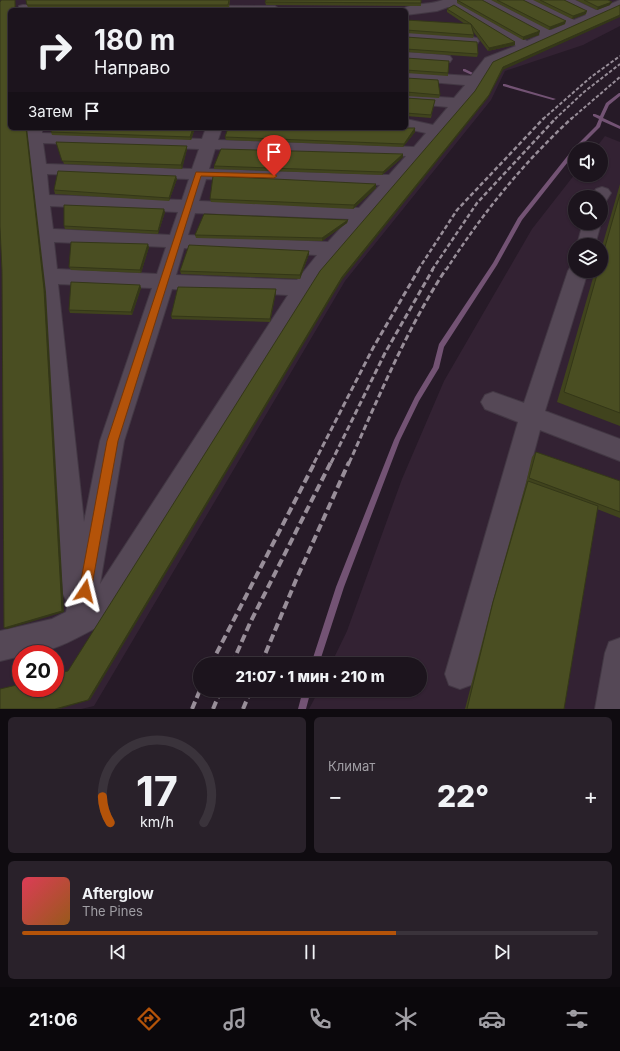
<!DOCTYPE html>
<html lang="ru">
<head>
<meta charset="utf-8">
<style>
  body { margin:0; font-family:Inter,sans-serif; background:#29212a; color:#f1f3f6; height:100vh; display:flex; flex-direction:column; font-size:15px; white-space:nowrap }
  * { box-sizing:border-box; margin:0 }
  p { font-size:13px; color:#a09ea4 }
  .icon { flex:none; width:22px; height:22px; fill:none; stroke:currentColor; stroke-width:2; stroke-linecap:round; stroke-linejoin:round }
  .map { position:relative; height:709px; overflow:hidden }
  .panel { display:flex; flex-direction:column; gap:8px; padding:8px; background:#0f0b10; flex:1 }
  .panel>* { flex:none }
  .guide { position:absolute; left:8px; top:8px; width:400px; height:122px; border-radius:6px; box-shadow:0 1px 3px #0004,0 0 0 1px #3a333b; background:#1c141d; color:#f1f3f6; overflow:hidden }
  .controls { position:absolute; left:568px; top:142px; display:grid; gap:8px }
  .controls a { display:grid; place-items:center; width:40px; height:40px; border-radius:50%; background:#1c141d; box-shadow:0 1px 3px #0004,0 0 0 1px #3a333b; font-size:20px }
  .speed { position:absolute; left:12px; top:645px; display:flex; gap:8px; font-size:20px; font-weight:700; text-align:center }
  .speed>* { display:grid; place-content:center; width:52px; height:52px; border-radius:50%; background:#1c141d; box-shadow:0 1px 3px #0004,0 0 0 1px #3a333b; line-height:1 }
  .speed .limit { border:6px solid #d22; background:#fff; color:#111 }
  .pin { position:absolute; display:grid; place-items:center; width:34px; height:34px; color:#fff; margin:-41px -17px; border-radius:50% 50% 50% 0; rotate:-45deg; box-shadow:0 0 4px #0007 }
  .pin .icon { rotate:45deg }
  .me { position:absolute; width:44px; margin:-22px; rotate:10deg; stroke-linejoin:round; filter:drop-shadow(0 0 3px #0008) }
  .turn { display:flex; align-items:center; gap:14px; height:84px; padding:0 20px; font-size:18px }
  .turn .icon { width:52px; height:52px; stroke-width:2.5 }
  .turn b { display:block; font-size:28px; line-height:34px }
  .then { display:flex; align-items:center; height:38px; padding:0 20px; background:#0003; gap:8px; font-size:15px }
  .big { font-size:30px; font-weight:800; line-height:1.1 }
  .panel .card { flex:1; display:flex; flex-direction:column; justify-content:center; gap:6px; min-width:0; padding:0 14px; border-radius:6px; background:#29212a }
  .panel .dial { align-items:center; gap:0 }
  .dial svg { height:104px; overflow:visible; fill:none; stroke:#3a333b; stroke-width:7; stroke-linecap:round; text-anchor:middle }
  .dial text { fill:#f1f3f6; stroke:none }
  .song { display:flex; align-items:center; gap:12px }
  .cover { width:48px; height:48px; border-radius:6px; background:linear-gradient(135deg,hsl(350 70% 55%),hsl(30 70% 35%)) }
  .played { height:4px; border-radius:2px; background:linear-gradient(90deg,#b45309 65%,#3a333b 65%) }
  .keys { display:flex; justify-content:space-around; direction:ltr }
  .heat { display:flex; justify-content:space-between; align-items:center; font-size:22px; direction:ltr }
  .panel .tiles { flex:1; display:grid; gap:8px; grid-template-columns:1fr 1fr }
  .card:last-child { grid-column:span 2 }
  .trip { position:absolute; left:193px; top:657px; width:234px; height:40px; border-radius:20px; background:#1c141d; box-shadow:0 1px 3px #0004,0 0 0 1px #3a333b; font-weight:800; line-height:40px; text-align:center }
  .tab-bar { display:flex; height:64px; justify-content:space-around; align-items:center; background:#0b080c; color:#a09ea4 }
  .tab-bar .icon { width:28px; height:28px }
  .tab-bar .on { color:#b45309 }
  .tab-bar b { font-size:18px; color:#f1f3f6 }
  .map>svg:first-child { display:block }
</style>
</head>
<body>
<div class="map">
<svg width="620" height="709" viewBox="0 0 620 709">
  <rect width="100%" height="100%" fill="#261a27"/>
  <path fill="#323" fill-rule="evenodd" d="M0,0H620V26L583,45L505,71L491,100L345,281L94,706L81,709H0ZM10,10H406V128H10ZM21,654H55V688H21Z
    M605,136L620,142V709H309L319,690H420V664H331L347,631L402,479L444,381L532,229L575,174L601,175V149H595ZM575,197H601V223H575ZM575,245H601V271H575Z"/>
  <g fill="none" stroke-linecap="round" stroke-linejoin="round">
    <path fill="#735374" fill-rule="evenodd" d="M463,69H465L477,75L474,76L463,71Z
      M503,84H505L556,99L553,100L503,86Z
      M619,93H620V96L609,105L603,118L620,126V129L602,121L600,127L578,149H575V153L522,220L497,265L444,347L439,368L419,401L400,440L344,587L319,664H311L336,587L394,440L415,397L433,367L439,344L493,263L518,218L573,149L596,126L599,119L593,116V114H595L600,116L606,103Z
      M303,690H311L306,709H298Z"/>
    <defs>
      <path id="minor" d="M443,0H460L458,3L527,41L540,35L477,0H492L551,30L563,25L520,0H535L574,20L586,15L560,0H575L596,10L620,0V9L495,64L443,134L320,277L110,620C82,635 54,654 21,654V656L0,661V631L52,619L66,612L68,604L63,594L26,128H42V133L202,139L206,128H222L218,140L414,147L426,133L403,128H406V119L433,125L448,107L406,103V95L454,98L465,85L406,80V72L471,76L485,58L516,46L448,7L437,11L406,15V10H401C409,3 431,5 443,0ZM43,143L199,149L192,169L46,164ZM215,149L406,156L389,175L209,169ZM47,174L189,179L182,200L49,195ZM206,179L380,185L359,208L199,201ZM50,206L178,212L170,235L53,229ZM195,213L349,219L328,242L188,235ZM54,242L166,247L157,274L57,269ZM184,248L317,255L297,280L176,275ZM58,284L152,288L100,441L84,522ZM172,289L288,295L100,584L124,441Z
        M23,5L275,6L281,10H18L19,6Z
        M406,32L472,37L477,38L479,41L477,44L472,45L406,40Z
        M406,52L445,55L450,56L452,59L450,62L445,63L406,60Z
        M602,187L608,189L611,193L606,201L601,202V197H591L596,189Z
        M583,223H601L595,245H577Z
        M575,265V271H588L545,411L620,439V461L540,430L475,674L471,685L460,689L449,685L445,674L518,422L485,409L481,402L485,395L493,392L524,403L568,271L571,266Z
        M620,638V709H595L605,653L609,642Z"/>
    </defs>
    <use href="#minor" stroke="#433844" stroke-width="2"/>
    <use href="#minor" fill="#554856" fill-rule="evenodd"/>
    <path stroke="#988e99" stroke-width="2" stroke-dasharray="3.5 2" stroke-linecap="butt" d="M543,119L591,77L620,56
      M555,119L584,92L620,64
      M571,119L620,77"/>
    <path stroke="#988e99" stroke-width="2.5" stroke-dasharray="4.5 2.5" stroke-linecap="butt" d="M418,270L457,210L544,118
      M432,270L477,203L556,118
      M446,270C482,214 523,163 572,118"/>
    <path stroke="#988e99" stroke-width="3" stroke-dasharray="6 3" stroke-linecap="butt" d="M314,463L373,348L419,269
      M331,463L385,353L433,269
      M349,463C379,397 406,330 446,269"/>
    <path stroke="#988e99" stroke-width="4" stroke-dasharray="8 4" stroke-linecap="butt" d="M211,664L315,462
      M232,664L250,623L331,462
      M261,664L296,580L349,462
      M192,709L200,690
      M213,709L221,690
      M243,709L251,690"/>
  </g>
  <path fill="#40431d" d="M26,0H230L229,8H28Z
    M457,0L539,35L523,40L457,3Z
    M491,0H523L565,24L549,30Z
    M533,0H564L586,14L572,19Z
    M576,0H608L610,5L597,10Z
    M265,2L421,3V6L266,5Z
    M447,9L515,45L488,51L472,30L474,35L473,38L406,33V20L465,24L447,12Z
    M406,37L478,54L477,57L406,52Z
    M406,58L448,73V76L406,73Z
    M406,78L440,95L439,98L406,96Z
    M406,98L435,100L431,118L406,116Z
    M195,128L191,140L52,135L51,132Z
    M415,128V132L403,147L226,140L225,137Z
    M56,142L187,149L182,169L64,164Z
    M403,154V157L382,175L214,169V166Z
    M177,179L169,201L55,194L54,190Z
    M376,184V188L353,209L211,202L210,199Z
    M620,184V426L557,402L595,271H601V250Z
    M165,212L158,234L65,229L64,226Z
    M348,220L347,223L322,241L196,238L195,235Z
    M149,247L141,273L71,270L69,267Z
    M309,251V254L300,279L181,274L180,271Z
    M140,285L141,288L132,315L70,313L69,310Z
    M276,289V292L270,322L172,319L171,316Z
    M536,452L620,481V518L597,509L564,709H465L492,604L526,483L532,457Z"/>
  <path fill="#343718" d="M15,0L16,10H15Z
    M612,2L610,5L597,10L598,7Z
    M587,11L586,14L572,19L573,16Z
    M620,15V17L503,70L488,98L342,280L90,700L59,709H55L342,277L503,67Z
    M566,21L565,24L549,30L550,27Z
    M540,31L539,35L523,40V37Z
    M515,42V45L488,51L489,48Z
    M26,128H27L46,292L64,612L7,629L4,628Z
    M193,128H195L191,140L190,137Z
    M415,128V132L403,147L404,144Z
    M187,146V149L182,169L181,165Z
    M403,154V157L382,175L383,172Z
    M176,176L177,179L169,201V198Z
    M376,184V188L353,209L354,205Z
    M164,209L165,212L158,234V231Z
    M348,220L347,223L322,241V238Z
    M148,244L149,247L141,273L140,270Z
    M309,251V254L300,279V275Z
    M140,285L141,288L132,315L131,312Z
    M276,289V292L270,322V319Z"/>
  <path fill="#4a4e22" stroke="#343718" d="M1,0H15V10H10V128H26L44,289L62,611L4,628L2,271L0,227V2L1,1Z
    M26,0H229L228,5H27Z
    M266,0H421V3L265,2Z
    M457,0H482L540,31L523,37Z
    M497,0H523L566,21L550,27Z
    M540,0H564L587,11L573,16Z
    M584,0H608L612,2L598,7Z
    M454,5L515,42L489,48L471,24L474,35L406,30V20L471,24L447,9Z
    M620,5V15L503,67L489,95L342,277L88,700L55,709H0V689L21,684V688H55V674L68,671L320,271L475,91L493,62Z
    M406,37L477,42L478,54L406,49Z
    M406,58L449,61L448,73L406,70Z
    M406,78L438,80L440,95L406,92Z
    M406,98L435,100L431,115L406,113Z
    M52,128H193L190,137L51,132Z
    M228,128H415L404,144L225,137Z
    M56,142L187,146L181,165L62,161Z
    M221,149L403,154L383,172L214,166Z
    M58,171L176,176L169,198L54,190Z
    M213,176L376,184L354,205L210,199Z
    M620,194V413L564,392L598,271H601V261Z
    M64,205L164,209L158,231L64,226Z
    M204,214L348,220L322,238L195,235Z
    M71,242L148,244L140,270L69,267Z
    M189,245L309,251L300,275L180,271Z
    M71,282L140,285L131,312L69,310Z
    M178,287L276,289L270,319L171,316Z
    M536,452L620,481V512L529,478Z
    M528,481L598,506L564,709H467L493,602Z"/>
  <path fill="#b45309" stroke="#753606" d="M196,172L274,174L277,176L274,178L201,176L118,441L91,591L89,595L85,597L81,595L79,591L107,441Z"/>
</svg>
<div class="controls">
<a><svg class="icon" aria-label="sound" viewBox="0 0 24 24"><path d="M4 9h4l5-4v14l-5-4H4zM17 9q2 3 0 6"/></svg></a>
<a><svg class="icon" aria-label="search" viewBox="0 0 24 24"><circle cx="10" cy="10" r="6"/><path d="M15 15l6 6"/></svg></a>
<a><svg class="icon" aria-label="layers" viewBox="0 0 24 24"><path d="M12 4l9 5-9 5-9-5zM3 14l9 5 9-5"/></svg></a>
</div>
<div class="speed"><div class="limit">20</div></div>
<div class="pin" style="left:274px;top:176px;background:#d93025"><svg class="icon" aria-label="arrive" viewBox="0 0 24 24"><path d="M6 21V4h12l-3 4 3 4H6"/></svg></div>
<svg class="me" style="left:85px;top:591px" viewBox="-20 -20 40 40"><path d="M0-17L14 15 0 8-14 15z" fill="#b45309" stroke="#fff" stroke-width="4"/></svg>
<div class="trip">21:07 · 1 мин · 210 m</div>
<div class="guide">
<div class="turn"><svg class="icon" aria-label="right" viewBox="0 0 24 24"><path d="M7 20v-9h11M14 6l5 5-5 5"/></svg><div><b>180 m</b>Направо</div></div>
<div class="then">Затем<svg class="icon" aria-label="arrive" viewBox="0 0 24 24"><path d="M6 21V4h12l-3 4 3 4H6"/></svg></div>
</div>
</div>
<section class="panel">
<div class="tiles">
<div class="card dial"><svg viewBox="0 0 100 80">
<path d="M14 69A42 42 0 1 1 86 69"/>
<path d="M14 69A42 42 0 0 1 8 49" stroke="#b45309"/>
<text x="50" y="56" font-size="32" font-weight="700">17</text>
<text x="50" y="72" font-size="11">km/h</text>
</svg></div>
<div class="card"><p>Климат</p>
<div class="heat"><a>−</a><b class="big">22°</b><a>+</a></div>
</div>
<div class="card">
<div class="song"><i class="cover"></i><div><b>Afterglow</b><p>The Pines</p></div></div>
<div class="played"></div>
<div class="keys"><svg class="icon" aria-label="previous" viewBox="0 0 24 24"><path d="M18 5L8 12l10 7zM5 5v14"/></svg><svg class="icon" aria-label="pause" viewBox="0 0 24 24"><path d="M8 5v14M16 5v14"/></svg><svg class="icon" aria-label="next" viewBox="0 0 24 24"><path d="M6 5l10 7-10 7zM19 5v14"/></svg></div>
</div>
</div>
</section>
<nav class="tab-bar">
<b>21:06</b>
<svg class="icon on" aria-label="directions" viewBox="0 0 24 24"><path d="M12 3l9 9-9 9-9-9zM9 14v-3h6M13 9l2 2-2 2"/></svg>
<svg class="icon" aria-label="music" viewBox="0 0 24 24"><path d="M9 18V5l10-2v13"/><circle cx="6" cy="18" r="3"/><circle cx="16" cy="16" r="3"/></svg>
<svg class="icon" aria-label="phone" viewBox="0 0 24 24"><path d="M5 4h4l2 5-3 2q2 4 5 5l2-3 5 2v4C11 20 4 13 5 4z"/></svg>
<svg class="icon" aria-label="climate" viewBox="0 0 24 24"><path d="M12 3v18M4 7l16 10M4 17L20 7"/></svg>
<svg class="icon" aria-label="car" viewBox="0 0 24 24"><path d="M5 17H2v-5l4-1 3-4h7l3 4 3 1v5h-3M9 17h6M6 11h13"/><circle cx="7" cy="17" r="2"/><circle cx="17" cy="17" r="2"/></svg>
<svg class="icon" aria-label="filters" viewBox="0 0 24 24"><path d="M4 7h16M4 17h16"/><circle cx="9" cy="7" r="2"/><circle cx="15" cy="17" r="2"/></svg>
</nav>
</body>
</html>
